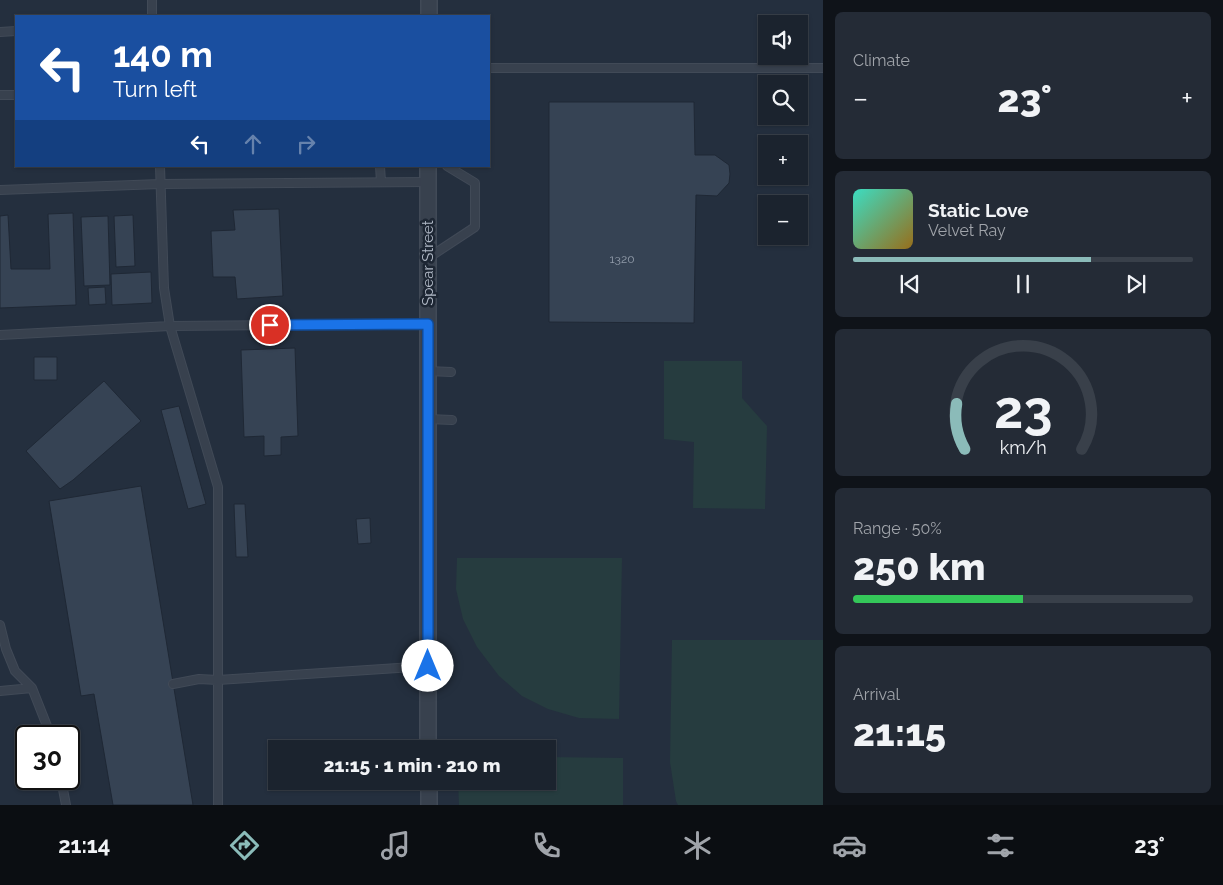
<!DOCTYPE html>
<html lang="en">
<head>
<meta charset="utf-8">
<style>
  body { margin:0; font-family:Raleway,sans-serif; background:#242b36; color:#f1f3f6; height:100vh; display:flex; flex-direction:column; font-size:19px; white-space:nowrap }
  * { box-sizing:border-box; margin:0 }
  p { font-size:16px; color:#a0a4aa }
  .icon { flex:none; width:28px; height:28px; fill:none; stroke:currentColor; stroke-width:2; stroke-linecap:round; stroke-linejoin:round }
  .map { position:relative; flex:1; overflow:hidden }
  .panel { display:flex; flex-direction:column; gap:12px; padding:12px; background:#0f1319; width:400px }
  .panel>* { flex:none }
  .banner { position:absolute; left:15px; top:15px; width:475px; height:152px; border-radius:0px; box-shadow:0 1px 4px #0004,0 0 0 1px #39404a; background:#1a4fa0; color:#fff; overflow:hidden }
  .tools { position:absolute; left:758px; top:15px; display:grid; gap:10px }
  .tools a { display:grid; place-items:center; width:50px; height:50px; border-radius:0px; background:#1b232e; box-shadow:0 1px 4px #0004,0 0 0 1px #39404a; font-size:25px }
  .speed { position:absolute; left:15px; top:725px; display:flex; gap:10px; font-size:25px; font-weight:700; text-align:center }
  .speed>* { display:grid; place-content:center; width:65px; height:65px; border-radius:50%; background:#1b232e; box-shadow:0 1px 4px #0004,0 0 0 1px #39404a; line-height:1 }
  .speed .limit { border:2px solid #111; border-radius:8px; background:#fff; color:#111 }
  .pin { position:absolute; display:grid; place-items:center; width:42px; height:42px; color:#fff; margin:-21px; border:2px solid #fff; border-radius:50%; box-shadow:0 1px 5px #0007 }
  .me { position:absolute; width:55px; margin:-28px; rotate:0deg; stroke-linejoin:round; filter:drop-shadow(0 0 4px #0008) }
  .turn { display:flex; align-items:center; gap:18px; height:105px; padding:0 15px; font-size:22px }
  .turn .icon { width:65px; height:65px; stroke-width:2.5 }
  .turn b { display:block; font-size:35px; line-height:42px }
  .lanes { display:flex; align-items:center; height:48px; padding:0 15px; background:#0003; justify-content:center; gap:25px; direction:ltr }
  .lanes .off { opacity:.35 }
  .big { font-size:38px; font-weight:800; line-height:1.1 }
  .panel .tile { flex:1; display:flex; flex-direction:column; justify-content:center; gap:8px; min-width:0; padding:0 18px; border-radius:8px; background:#242b36 }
  .panel .dial { align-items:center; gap:0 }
  .dial svg { height:130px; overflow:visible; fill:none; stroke:#39404a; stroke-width:7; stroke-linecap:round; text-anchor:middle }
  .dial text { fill:#f1f3f6; stroke:none }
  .song { display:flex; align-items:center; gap:15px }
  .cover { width:60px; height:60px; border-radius:8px; background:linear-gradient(135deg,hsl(170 70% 55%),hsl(40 70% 35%)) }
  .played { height:5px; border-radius:2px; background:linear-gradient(90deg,#8bbbb9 70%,#39404a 70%) }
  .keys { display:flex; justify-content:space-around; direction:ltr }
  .heat { display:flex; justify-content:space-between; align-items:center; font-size:28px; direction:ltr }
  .charge { height:8px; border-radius:4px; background:linear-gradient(90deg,#34c759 50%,#39404a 0) }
  .trip { position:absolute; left:268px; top:740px; width:288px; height:50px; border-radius:0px; background:#1b232e; box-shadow:0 1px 4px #0004,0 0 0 1px #39404a; font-weight:800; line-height:50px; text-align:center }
  .tabs { display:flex; height:80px; justify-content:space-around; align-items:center; background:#0b0e12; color:#a0a4aa }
  .tabs .icon { width:35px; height:35px }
  .tabs .active { color:#8bbbb9 }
  .tabs b { font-size:22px; color:#f1f3f6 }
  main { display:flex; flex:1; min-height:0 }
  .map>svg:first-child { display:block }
</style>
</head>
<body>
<main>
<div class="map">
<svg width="823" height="805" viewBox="0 0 823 805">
  <rect width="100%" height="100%" fill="#242f3e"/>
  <path fill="#263c3f" d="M664,361H742V398L767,426L765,509L693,508L694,442L664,439Z
    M457,558H622L619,719L579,718L548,709L522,696L499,676L477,647L463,619L456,589Z
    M672,640H823V805H678L676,801L670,762Z
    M546,757L623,758V805H459L458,781H546Z"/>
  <path fill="#364354" stroke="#1f2835" d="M549,102H694L695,155H715L729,165L730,174L729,183L717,196L696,195L694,323L549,322Z
    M279,209L283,296L237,299L235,277H213L211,231L235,230L233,210Z
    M73,213L76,305L0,308V216L8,215L11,269H50L48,214Z
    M133,215L135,266L116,267L114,216Z
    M108,216L110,285L84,286L81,217Z
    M151,272L152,303L112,305L111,274Z
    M105,287L106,304L89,305L88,288Z
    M295,348L298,436L281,437V455L264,456V436L244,437L241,350Z
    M34,357H57V380H34Z
    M104,381L141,421L73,480L60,489L26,451Z
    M179,406L206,504L188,509L161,410Z
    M141,486L193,805H113L94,694L81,696L49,501Z
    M234,504H245L248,557H236Z
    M370,518L371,543L358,544L356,519Z"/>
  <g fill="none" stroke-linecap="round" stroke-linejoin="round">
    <defs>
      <path id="lane" d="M152,0V16
        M0,32L16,31
        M489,68H823
        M0,95H16
        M160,166L164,288L170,326L218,487V805
        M380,166L381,182
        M0,190L160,184L428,182
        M428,258L475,227V183L447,166
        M0,335L170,326L428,324
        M428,371L451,372
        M428,419L452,420
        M0,625L6,649L15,671L32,688L51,736
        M173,684L199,679L218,680L428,666
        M0,691L32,688
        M61,779L66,805"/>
      <path id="street" d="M429,16V0
        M428,166V749
        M429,781V805"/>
    </defs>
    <use href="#lane" stroke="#414a57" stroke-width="10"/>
    <use href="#street" stroke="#414a57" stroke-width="18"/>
    <use href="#lane" stroke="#38414e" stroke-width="8"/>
    <use href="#street" stroke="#38414e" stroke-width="15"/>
  </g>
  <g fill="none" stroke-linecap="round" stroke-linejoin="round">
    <defs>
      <path id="route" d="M270,325L428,324V666"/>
    </defs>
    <use href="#route" stroke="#114b97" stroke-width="12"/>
    <use href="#route" stroke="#1a73e8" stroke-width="9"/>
  </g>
  <g text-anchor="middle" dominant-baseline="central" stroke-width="5" stroke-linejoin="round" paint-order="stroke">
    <g font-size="12" fill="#929caa">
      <text x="622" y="259">1320</text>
    </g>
    <g font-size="15" fill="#b4bcc9" stroke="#1d2633">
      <text transform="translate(428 263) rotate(-90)">Spear Street</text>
    </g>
  </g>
</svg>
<div class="tools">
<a><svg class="icon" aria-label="sound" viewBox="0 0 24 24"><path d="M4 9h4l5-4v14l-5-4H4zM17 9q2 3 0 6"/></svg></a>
<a><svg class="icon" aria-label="search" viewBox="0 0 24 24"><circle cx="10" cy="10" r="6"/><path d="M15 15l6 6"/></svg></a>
<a>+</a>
<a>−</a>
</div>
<div class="speed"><div class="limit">30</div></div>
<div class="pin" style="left:270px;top:325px;background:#d93025"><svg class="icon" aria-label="arrive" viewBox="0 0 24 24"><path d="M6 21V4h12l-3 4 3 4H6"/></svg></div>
<svg class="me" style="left:428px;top:666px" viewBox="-20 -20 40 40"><circle r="19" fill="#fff"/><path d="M0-13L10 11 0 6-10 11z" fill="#1a73e8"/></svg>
<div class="trip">21:15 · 1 min · 210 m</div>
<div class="banner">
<div class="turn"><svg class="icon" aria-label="left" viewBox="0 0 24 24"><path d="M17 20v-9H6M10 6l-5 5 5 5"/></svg><div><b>140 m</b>Turn left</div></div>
<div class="lanes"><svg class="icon" aria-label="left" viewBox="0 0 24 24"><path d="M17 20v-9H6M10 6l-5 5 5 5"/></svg><svg class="icon off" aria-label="ahead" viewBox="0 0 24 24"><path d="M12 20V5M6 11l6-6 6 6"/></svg><svg class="icon off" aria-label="right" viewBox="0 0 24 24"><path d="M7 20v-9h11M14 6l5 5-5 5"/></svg></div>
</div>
</div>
<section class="panel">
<div class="tile"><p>Climate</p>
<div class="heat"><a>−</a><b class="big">23°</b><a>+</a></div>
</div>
<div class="tile">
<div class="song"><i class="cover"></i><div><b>Static Love</b><p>Velvet Ray</p></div></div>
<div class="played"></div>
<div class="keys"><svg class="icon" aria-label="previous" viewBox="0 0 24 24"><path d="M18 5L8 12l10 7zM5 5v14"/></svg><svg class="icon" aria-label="pause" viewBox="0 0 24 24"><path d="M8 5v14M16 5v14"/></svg><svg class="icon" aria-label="next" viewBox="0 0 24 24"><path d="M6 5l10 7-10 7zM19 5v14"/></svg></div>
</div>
<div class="tile dial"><svg viewBox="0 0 100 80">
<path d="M14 69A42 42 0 1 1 86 69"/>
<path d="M14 69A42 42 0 0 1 9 41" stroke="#8bbbb9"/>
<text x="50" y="56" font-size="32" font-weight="700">23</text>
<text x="50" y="72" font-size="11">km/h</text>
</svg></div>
<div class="tile"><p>Range · 50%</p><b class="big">250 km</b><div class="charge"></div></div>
<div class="tile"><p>Arrival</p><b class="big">21:15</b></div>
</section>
</main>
<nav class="tabs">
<b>21:14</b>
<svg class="icon active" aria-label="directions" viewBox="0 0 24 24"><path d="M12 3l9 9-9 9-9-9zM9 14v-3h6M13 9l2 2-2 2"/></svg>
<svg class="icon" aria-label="music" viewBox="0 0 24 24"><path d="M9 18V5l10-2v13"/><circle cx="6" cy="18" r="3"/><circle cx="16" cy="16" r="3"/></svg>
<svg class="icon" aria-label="phone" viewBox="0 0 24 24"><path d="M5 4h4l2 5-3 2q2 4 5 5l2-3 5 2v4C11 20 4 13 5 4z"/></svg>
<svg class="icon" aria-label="climate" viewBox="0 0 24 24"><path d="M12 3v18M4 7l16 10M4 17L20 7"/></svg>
<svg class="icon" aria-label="car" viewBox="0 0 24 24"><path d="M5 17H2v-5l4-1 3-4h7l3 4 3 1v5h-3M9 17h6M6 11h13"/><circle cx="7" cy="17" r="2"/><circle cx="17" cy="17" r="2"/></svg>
<svg class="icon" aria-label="filters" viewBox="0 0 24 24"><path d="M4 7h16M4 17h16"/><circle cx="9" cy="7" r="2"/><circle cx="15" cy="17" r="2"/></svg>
<b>23°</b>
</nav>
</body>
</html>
